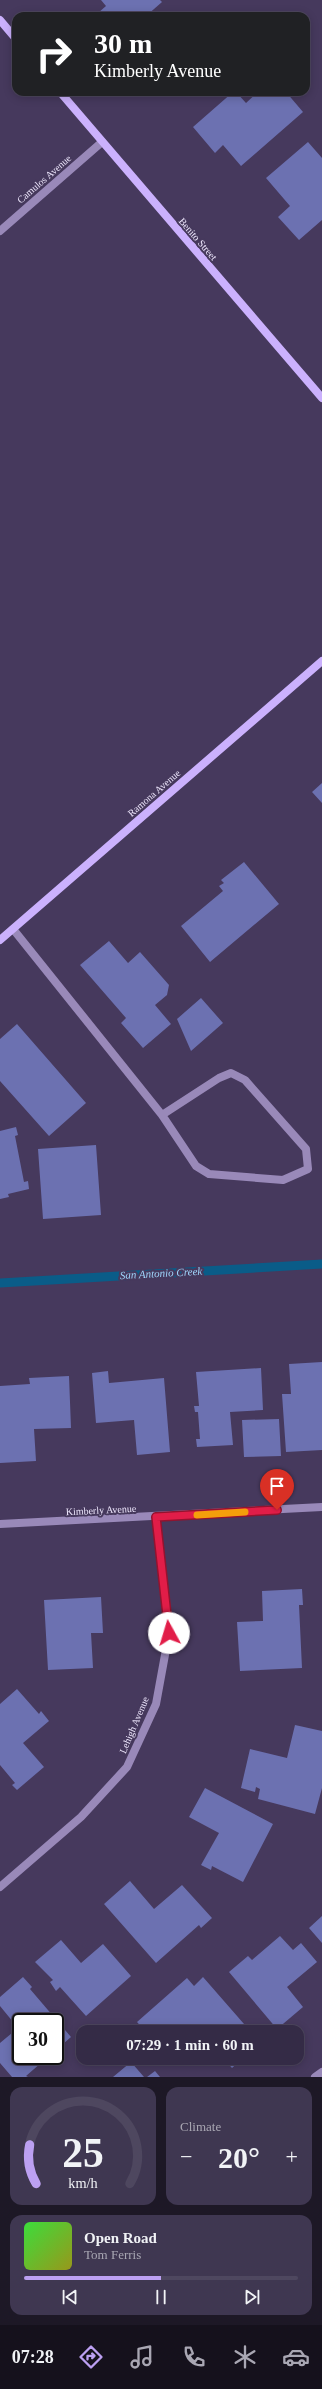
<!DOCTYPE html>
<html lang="en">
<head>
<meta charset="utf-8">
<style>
  body { margin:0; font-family:Georgia,serif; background:#3f3751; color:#f1f3f6; height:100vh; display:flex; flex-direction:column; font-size:15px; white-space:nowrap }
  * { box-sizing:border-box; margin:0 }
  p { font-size:13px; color:#a9a7b3 }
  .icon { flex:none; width:22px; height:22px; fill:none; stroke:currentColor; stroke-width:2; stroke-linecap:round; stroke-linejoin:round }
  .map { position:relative; height:2077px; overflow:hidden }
  .side { display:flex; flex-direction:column; gap:10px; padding:10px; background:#1d1826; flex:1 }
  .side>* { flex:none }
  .hud { position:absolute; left:12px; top:12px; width:298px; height:84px; border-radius:12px; box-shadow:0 2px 10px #0003,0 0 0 1px #4e475f; background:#202124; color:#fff; overflow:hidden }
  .speed { position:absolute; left:12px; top:2013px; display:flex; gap:8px; font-size:20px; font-weight:700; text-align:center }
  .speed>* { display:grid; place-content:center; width:52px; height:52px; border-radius:50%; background:#342b46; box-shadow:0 2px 10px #0003,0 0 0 1px #4e475f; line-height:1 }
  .speed .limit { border:2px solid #111; border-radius:6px; background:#fff; color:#111 }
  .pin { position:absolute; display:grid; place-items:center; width:34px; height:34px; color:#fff; margin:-41px -17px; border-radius:50% 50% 50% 0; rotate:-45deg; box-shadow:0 0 4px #0007 }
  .pin .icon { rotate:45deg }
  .me { position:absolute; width:44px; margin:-22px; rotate:354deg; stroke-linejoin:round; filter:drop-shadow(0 0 3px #0008) }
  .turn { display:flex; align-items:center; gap:14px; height:84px; padding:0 16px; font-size:18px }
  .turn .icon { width:52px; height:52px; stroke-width:2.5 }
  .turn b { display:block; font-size:28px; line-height:34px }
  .big { font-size:30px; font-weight:800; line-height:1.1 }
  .side .widget { flex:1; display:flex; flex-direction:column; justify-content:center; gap:6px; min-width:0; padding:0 14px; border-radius:12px; background:#3f3751 }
  .side .dial { align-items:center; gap:0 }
  .dial svg { height:104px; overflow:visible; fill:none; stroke:#4e475f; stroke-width:7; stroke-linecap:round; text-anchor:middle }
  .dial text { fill:#f1f3f6; stroke:none }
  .song { display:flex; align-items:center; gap:12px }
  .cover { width:48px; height:48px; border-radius:6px; background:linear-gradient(135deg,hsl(120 70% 55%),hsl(60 70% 35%)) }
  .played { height:4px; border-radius:2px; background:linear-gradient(90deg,#bca0f2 50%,#4e475f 50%) }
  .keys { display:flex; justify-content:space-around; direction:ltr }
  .heat { display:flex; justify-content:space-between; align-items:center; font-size:22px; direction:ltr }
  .side .tiles { flex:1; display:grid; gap:10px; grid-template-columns:1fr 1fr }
  .widget:last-child { grid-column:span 2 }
  .trip { position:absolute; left:76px; top:2025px; width:228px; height:40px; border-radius:12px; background:#342b46; box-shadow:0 2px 10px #0003,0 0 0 1px #4e475f; font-weight:800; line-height:40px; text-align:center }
  .dock { display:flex; height:64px; justify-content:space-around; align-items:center; background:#15111c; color:#a9a7b3 }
  .dock .icon { width:28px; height:28px }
  .dock .active { color:#bca0f2 }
  .dock b { font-size:18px; color:#f1f3f6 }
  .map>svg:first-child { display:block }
</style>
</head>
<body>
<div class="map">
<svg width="322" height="2077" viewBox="0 0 322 2077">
  <rect width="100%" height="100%" fill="#46395d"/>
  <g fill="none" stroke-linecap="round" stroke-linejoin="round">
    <path stroke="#0a5c88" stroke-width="9" d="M0,1283L322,1264"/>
  </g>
  <path fill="#6c71b1" d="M101,0H160L162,2L146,16H100L98,13L106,6Z
    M197,12L200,16H192Z
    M194,92H204L198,97Z
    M233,92H236L246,103L258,92H286L303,112L241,166L223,145L215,153L193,127Z
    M308,142L322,158V220L299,240L278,217L290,206L266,178Z
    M322,783V803L312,792Z
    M244,862L279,904L210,962L181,926L223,891L219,886L224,883L221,880Z
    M109,941L128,963L140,952L169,985L167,995L155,1005L171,1024L143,1048L121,1023L126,1018L80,965Z
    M201,998L223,1023L191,1051L177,1019Z
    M17,1024L86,1103L49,1136L0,1081V1039Z
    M16,1127L18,1135L15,1136L24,1182L28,1181L29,1189L8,1194L9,1197L0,1199V1131Z
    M96,1145L101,1215L43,1219L38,1149Z
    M322,1362V1450L286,1452L282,1394H291L289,1364Z
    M261,1368L263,1410L230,1412L233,1445L197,1447L196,1439H200L198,1412H195L194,1406H199L196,1372Z
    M108,1371L109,1383L164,1378L170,1452L137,1455L134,1420L96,1423L92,1373Z
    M69,1376L71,1428L34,1429L36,1461L0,1463V1386L30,1384L29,1378Z
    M279,1419L281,1456L244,1457L242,1420Z
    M302,1589L303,1605H299L302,1668L240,1671L237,1622L263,1621L262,1591Z
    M101,1597L103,1633H91L93,1668L48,1670L44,1600Z
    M17,1689L39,1714L41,1711L49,1721L23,1743L44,1767L17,1790L12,1785L15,1783L0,1765V1704Z
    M295,1725L322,1731V1788L315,1814L258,1799L260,1789L256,1787L255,1792L241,1788L250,1749L287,1758Z
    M205,1788L273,1824L243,1882L212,1866L211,1870L201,1865L219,1833L189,1817Z
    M130,1881L154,1909L182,1885L212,1918L201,1928L199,1925L156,1963L104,1904Z
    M322,1916V1943L309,1928Z
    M280,1936L293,1950L301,1943L317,1962L287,1987L303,2007L277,2029L229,1972L248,1956L252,1960Z
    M61,1940L81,1963L103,1944L131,1976L86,2016L60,1987L56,1991L50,1982L53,1980L35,1962Z
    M23,1977L32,1987L30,1989L71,2037L55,2051V2022H21V2056H49L26,2076L28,2077H12L0,2063V2043L18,2028L0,2006V1997Z
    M203,1977L251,2032H146L137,2022L187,1978L194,1986Z
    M170,2058H181L175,2064Z
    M223,2058H243L232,2068Z
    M131,2062L144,2077H113Z
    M155,2071L160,2077H147Z"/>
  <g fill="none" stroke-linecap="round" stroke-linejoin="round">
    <path stroke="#9989b9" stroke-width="8" d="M13,929L162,1115L196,1166L209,1174L283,1180L308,1169L306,1149L245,1080L231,1073L219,1078L162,1115"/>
    <path stroke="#9989b9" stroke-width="8" d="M0,231L102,142
      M0,1524L322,1507
      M0,1887L81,1817L127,1767L156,1704L169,1633L156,1517
      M315,2077L322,2072"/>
    <path stroke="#cbb1fd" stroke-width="8" d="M0,20L16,39
      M60,92L322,398
      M0,940L322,661"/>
  </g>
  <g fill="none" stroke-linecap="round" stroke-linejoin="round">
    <defs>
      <path id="route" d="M169,1633L156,1517L277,1510"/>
    </defs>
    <use href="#route" stroke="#92132f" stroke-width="10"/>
    <use href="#route" stroke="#e11d48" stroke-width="7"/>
    <path stroke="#f59e0b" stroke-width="7" d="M197,1515L245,1512"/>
  </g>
  <g text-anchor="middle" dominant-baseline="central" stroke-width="4" stroke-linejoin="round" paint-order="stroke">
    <g font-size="10" fill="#eee7fd" stroke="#46395d">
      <text transform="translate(44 179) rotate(-41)">Camulos Avenue</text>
      <text transform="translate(198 239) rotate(49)">Benito Street</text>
      <text transform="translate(154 793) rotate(-41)">Ramona Avenue</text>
      <text transform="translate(101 1510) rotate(-3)">Kimberly Avenue</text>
      <text transform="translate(134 1725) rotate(-67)">Lehigh Avenue</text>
    </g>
    <g font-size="11" font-style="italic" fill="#9ed4fa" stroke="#46395d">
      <text transform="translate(161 1273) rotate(-3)">San Antonio Creek</text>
    </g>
  </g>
</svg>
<div class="speed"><div class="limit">30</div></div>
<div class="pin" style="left:277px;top:1510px;background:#d93025"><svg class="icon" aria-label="arrive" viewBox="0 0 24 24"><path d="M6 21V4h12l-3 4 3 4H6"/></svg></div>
<svg class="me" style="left:169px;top:1633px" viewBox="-20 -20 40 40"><circle r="19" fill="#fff"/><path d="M0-13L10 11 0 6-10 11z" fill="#e11d48"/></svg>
<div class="trip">07:29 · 1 min · 60 m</div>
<div class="hud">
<div class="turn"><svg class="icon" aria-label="right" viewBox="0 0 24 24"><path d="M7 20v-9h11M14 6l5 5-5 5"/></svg><div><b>30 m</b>Kimberly Avenue</div></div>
</div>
</div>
<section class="side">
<div class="tiles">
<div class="widget dial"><svg viewBox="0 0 100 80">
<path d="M14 69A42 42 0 1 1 86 69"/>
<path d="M14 69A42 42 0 0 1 9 39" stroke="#bca0f2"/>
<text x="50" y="56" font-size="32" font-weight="700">25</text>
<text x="50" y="72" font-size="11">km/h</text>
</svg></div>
<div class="widget"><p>Climate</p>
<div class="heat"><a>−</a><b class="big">20°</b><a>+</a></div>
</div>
<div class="widget">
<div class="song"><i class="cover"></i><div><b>Open Road</b><p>Tom Ferris</p></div></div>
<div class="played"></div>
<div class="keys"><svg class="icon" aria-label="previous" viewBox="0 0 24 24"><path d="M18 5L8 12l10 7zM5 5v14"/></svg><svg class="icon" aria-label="pause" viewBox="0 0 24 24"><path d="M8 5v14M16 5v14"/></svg><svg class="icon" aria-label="next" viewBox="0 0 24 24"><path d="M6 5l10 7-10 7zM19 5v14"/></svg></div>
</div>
</div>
</section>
<nav class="dock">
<b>07:28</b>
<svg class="icon active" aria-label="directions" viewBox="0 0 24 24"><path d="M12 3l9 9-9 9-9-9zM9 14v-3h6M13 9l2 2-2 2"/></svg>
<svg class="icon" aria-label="music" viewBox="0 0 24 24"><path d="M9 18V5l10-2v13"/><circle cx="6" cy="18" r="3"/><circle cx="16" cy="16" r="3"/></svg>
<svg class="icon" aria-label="phone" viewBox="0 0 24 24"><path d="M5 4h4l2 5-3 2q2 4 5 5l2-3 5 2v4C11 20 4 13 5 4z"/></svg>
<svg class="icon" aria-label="climate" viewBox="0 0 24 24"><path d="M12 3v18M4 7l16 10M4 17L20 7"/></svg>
<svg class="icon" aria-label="car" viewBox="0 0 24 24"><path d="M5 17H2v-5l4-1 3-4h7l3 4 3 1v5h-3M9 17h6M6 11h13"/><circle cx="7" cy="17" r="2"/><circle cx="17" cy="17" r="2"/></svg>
</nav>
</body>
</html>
